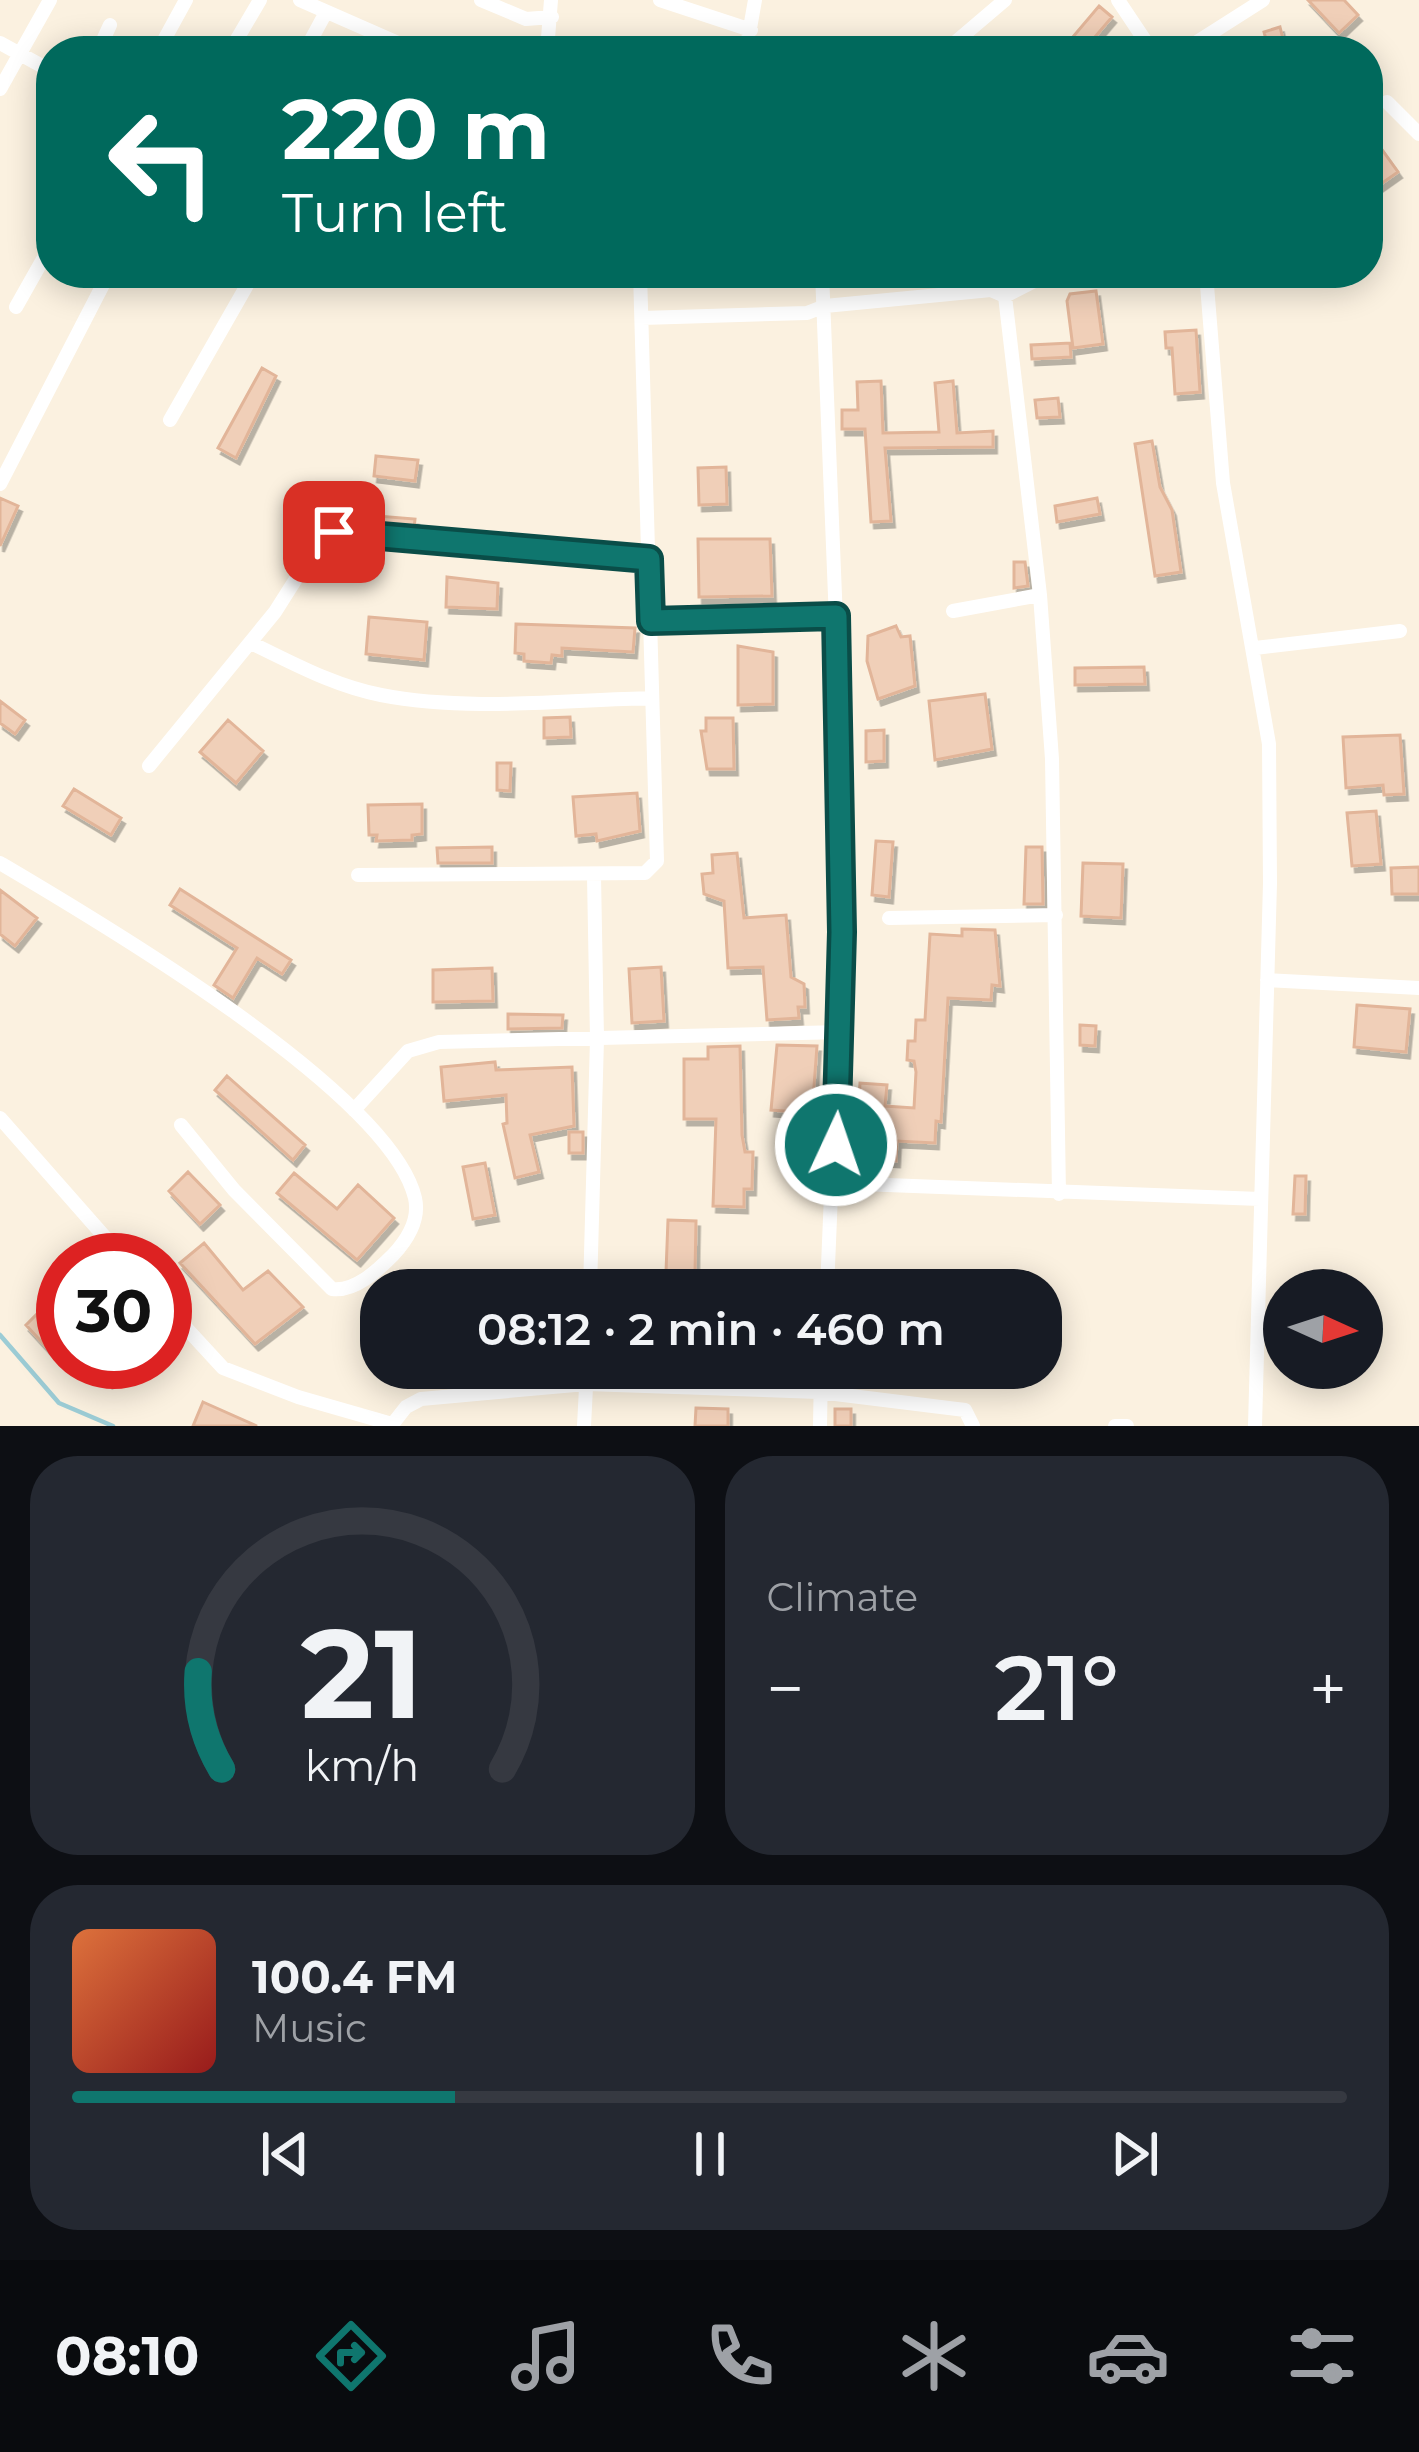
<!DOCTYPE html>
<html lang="en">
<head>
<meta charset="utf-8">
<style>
  body { margin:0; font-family:Montserrat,sans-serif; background:#242831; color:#f1f3f6; height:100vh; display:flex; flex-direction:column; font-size:45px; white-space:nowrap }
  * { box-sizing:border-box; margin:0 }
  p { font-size:39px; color:#9ea1a6 }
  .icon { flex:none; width:66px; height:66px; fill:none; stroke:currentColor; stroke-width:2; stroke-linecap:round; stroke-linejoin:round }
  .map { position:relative; height:1426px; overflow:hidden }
  .side { display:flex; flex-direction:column; gap:30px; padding:30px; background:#0d0f14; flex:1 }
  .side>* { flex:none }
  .banner { position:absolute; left:36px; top:36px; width:1347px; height:252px; border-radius:48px; box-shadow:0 6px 30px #0003; background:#00695c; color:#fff; overflow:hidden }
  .needle { width:78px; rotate:93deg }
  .tools { position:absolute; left:1263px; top:1269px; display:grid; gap:24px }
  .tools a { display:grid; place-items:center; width:120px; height:120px; border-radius:50%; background:#171b24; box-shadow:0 6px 30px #0003; font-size:60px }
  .speed { position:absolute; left:36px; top:1233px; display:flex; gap:24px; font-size:60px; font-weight:700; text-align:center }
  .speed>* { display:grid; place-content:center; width:156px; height:156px; border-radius:50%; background:#171b24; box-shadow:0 6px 30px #0003; line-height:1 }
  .speed .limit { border:18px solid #d22; background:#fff; color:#111 }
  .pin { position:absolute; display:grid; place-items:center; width:102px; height:102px; color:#fff; margin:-51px; border-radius:24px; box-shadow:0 6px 18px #0006 }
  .me { position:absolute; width:132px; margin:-66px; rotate:3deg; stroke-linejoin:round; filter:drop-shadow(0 0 9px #0008) }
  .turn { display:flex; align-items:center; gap:42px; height:252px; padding:0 48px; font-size:54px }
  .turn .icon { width:156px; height:156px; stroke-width:2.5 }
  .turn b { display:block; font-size:84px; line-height:102px }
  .big { font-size:90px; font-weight:600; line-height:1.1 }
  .side .card { flex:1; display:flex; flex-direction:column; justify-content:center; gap:18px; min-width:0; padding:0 42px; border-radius:48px; background:#242831 }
  .side .dial { align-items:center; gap:0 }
  .dial svg { height:312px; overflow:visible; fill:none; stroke:#363941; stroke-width:7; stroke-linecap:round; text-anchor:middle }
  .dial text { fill:#f1f3f6; stroke:none }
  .song { display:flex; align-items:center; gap:36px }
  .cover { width:144px; height:144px; border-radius:18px; background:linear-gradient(135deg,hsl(20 70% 55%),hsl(0 70% 35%)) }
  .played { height:12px; border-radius:6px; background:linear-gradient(90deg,#0f766e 30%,#363941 30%) }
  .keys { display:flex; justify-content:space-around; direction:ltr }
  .heat { display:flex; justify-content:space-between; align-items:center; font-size:66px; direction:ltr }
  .side .tiles { flex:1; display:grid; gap:30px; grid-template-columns:1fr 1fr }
  .card:last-child { grid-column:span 2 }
  .trip { position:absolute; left:360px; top:1269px; width:702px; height:120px; border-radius:48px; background:#171b24; box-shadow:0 6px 30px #0003; font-weight:600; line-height:120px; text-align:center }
  .tab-bar { display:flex; height:192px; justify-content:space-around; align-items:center; background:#090b0e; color:#9ea1a6 }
  .tab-bar .icon { width:84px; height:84px }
  .tab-bar .active { color:#0f766e }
  .tab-bar b { font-size:54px; color:#f1f3f6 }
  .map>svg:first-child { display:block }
</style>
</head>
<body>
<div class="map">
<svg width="1419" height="1426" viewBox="0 0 1419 1426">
  <defs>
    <filter id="shadow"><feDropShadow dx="3.5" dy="6" stdDeviation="0" flood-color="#0004"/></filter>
  </defs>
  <rect width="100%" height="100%" fill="#fbf1e0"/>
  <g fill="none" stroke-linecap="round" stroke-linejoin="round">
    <path stroke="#9cccd5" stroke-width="4.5" d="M0,1335L59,1403L113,1426"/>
  </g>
  <path fill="#f0cfb8" stroke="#e2b599" stroke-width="3" filter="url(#shadow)" d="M1308,0H1344L1358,15L1339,33Z
    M1099,6L1112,17L1083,51H1061Z
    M1280,27L1286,51H1269L1264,32Z
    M1368,130L1398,172L1368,193Z
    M1096,291L1103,344L1073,348L1067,301L1070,294Z
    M1196,330L1200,392L1175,394L1172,348H1166L1165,332Z
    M1070,343L1071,357L1032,359L1031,345Z
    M262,368L276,376L236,458L218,448Z
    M881,381L883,433L939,432L935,383L953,381L957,433L993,431V447L885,448L891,521L871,522L865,429H842V410H858L857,382Z
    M1058,398L1060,417L1037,418L1035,400Z
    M1152,441L1160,487L1172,510L1181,572L1155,576L1135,444Z
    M376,456L418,460L415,481L374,476Z
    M726,467L727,504L699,505L698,468Z
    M0,498L18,506L0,546Z
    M1097,498L1100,514L1057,522L1055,506Z
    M365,515L415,519L414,529L365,525Z
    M698,539H770L772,596L699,597Z
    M1014,562H1025L1028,586L1014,588Z
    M447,577L498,583L497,609L446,607Z
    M369,617L427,622L424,660L366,654Z
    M516,624L635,628L633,652L562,648V656L552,655L551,663L524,661V654L515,653Z
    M896,626L901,637L910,636L915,686L878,699L867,661L868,636Z
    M738,646L773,652V704L738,705Z
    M1144,667L1145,684L1075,685V668Z
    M985,694L992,749L935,760L929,701Z
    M0,701L25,720L15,734L0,723Z
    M570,717L571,737L544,738V718Z
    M706,718H733L734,769H707L701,731H706Z
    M228,720L263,751L236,783L200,752Z
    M884,730V761L866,762V731Z
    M1400,735L1404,794L1384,795L1383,785L1346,788L1343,737Z
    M497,763H511L510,791L497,790Z
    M74,789L121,818L111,835L63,806Z
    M637,793L640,831L597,841L596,834L576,836L573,797Z
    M422,804V834L412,835V840L376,841L377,835H369L368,805Z
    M1376,811L1381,864L1352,866L1347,813Z
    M876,841L893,842L889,897L872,895Z
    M492,847V863H438L437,848Z
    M1026,847H1042L1043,904H1024Z
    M737,853L744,918L786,915L791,977L804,984L805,1007H798L799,1018L767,1020L763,967L728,968L724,901L704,894L702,874L713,873L712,855Z
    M1083,863L1123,864L1121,918L1081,916Z
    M1419,867V894H1392L1391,868Z
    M180,889L291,960L282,974L257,958L233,998L214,985L237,948L170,905Z
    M0,890L37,918L15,946L0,934Z
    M962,929L995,930L1000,986L992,985L991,1000L948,998L941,1122L936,1121L935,1143L897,1141L896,1161L866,1159L856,1147L860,1083L887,1085L885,1106L914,1108L916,1072L914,1061L907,1060L908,1041H915L916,1020H925L930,934L962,936Z
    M661,967L664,1021L632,1023L629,969Z
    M492,968L493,1001L433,1002V970Z
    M1357,1005L1410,1009L1406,1052L1354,1047Z
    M508,1014L563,1015L562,1028L508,1029Z
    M1080,1025L1096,1026L1095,1046L1080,1045Z
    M777,1045L817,1046L812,1113L771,1110Z
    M740,1046L742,1135L745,1152H753L752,1189H744V1207L713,1206L716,1119H684V1059H708V1047Z
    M495,1062L496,1070L572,1067L574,1126L530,1135L539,1172L515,1178L503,1124L507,1123L506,1095L444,1101L441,1067Z
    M227,1076L305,1145L293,1160L215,1090Z
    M569,1132H583V1153H569Z
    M485,1163L495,1215L473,1219L463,1167Z
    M188,1172L220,1205L200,1224L169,1191Z
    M294,1173L337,1209L358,1185L394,1218L357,1260L277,1193Z
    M1295,1176H1306L1305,1214H1293Z
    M668,1220L696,1221L695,1273L666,1272Z
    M204,1243L243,1290L268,1271L303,1307L255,1344L180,1263Z
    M40,1311L63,1335L51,1352L26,1325Z
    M94,1362H118L124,1371L109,1382Z
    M203,1402L257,1426H193Z
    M696,1408L728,1409V1426H695Z
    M835,1409H851V1426H835Z"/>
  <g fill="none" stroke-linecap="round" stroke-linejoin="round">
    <path stroke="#fff" stroke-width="14" d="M300,0L416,51
      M481,0L526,19L552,17
      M660,0L751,30
      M1118,0L1152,51
      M0,43L51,71
      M98,51L110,25
      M158,51L186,0
      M230,51L260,0
      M305,51L325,14
      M547,51L551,0
      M746,51L755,0
      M945,51L1005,0
      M1183,51L1263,0
      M0,89L50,0
      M1387,102L1419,134
      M822,273L840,720L842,932L827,1290
      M1206,273L1223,483L1269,744L1270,883L1255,1426
      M188,276L190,273
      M1005,296L1040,595L1052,759L1059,1194
      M1005,296L1050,273
      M16,307L51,245
      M642,318L807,313L825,306L991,290L1005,296
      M170,420L254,273
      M0,484L109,273
      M953,611L1040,595
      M651,621L835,617
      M251,643C293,663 334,686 381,695C468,712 564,700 652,698
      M1255,648L1400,631
      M149,766L275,612L325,533L649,559
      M0,863C95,919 390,1092 415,1198C420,1220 407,1240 393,1255C377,1271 355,1292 332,1289L234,1190L181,1125
      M358,875L645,873L657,861L640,273
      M889,918L1056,915
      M1267,980L1419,988
      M354,1110L408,1051L439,1042L841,1032
      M0,1118L125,1260
      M835,1183L1260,1199
      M590,1290L597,1039L594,876
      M165,1305L223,1368L298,1397L392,1424
      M391,1426L406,1407L421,1399L586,1384L819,1392L965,1410L973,1426
      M584,1426L587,1368
      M820,1426L821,1368
      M1115,1426H1127"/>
  </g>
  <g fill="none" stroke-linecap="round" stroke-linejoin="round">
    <defs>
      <path id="route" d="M334,532L649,559L651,621L836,616L842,932L836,1145"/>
    </defs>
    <use href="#route" stroke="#0a4d48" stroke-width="30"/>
    <use href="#route" stroke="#0f766e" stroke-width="21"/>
  </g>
</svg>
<div class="tools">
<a><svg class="needle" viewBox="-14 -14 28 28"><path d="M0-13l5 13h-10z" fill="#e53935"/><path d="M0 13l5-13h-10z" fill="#9ea1a6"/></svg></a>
</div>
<div class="speed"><div class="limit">30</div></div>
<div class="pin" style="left:334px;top:532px;background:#d93025"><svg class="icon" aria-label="arrive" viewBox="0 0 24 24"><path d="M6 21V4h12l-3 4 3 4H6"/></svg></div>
<svg class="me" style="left:836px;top:1145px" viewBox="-20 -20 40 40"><circle r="17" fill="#0f766e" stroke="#fff" stroke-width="3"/><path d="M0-11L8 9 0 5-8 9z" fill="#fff"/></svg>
<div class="trip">08:12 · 2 min · 460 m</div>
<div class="banner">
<div class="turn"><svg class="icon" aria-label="left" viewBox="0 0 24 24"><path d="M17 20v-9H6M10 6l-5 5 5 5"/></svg><div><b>220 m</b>Turn left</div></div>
</div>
</div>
<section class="side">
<div class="tiles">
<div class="card dial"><svg viewBox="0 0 100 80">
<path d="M14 69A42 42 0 1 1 86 69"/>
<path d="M14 69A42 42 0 0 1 8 44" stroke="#0f766e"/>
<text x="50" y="56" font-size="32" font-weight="700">21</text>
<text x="50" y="72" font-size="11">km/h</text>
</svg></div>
<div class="card"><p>Climate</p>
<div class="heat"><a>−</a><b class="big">21°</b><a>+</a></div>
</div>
<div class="card">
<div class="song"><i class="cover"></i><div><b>100.4 FM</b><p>Music</p></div></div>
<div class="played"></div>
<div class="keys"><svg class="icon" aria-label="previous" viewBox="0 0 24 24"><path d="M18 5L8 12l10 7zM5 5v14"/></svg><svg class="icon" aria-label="pause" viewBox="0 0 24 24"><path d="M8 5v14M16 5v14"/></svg><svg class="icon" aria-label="next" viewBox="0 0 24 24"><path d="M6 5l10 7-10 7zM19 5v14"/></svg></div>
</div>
</div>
</section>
<nav class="tab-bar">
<b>08:10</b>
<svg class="icon active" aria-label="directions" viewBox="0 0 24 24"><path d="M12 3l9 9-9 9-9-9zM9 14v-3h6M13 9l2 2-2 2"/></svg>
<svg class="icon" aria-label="music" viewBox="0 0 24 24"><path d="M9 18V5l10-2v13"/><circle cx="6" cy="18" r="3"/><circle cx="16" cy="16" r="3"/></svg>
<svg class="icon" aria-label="phone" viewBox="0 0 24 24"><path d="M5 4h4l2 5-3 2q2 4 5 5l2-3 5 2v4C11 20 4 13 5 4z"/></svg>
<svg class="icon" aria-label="climate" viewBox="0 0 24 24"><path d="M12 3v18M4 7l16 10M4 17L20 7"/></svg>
<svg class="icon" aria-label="car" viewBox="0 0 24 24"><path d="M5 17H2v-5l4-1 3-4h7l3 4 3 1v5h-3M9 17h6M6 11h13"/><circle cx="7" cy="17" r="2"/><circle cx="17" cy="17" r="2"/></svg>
<svg class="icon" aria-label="filters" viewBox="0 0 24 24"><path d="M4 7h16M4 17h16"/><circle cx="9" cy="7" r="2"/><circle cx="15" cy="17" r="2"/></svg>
</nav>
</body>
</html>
